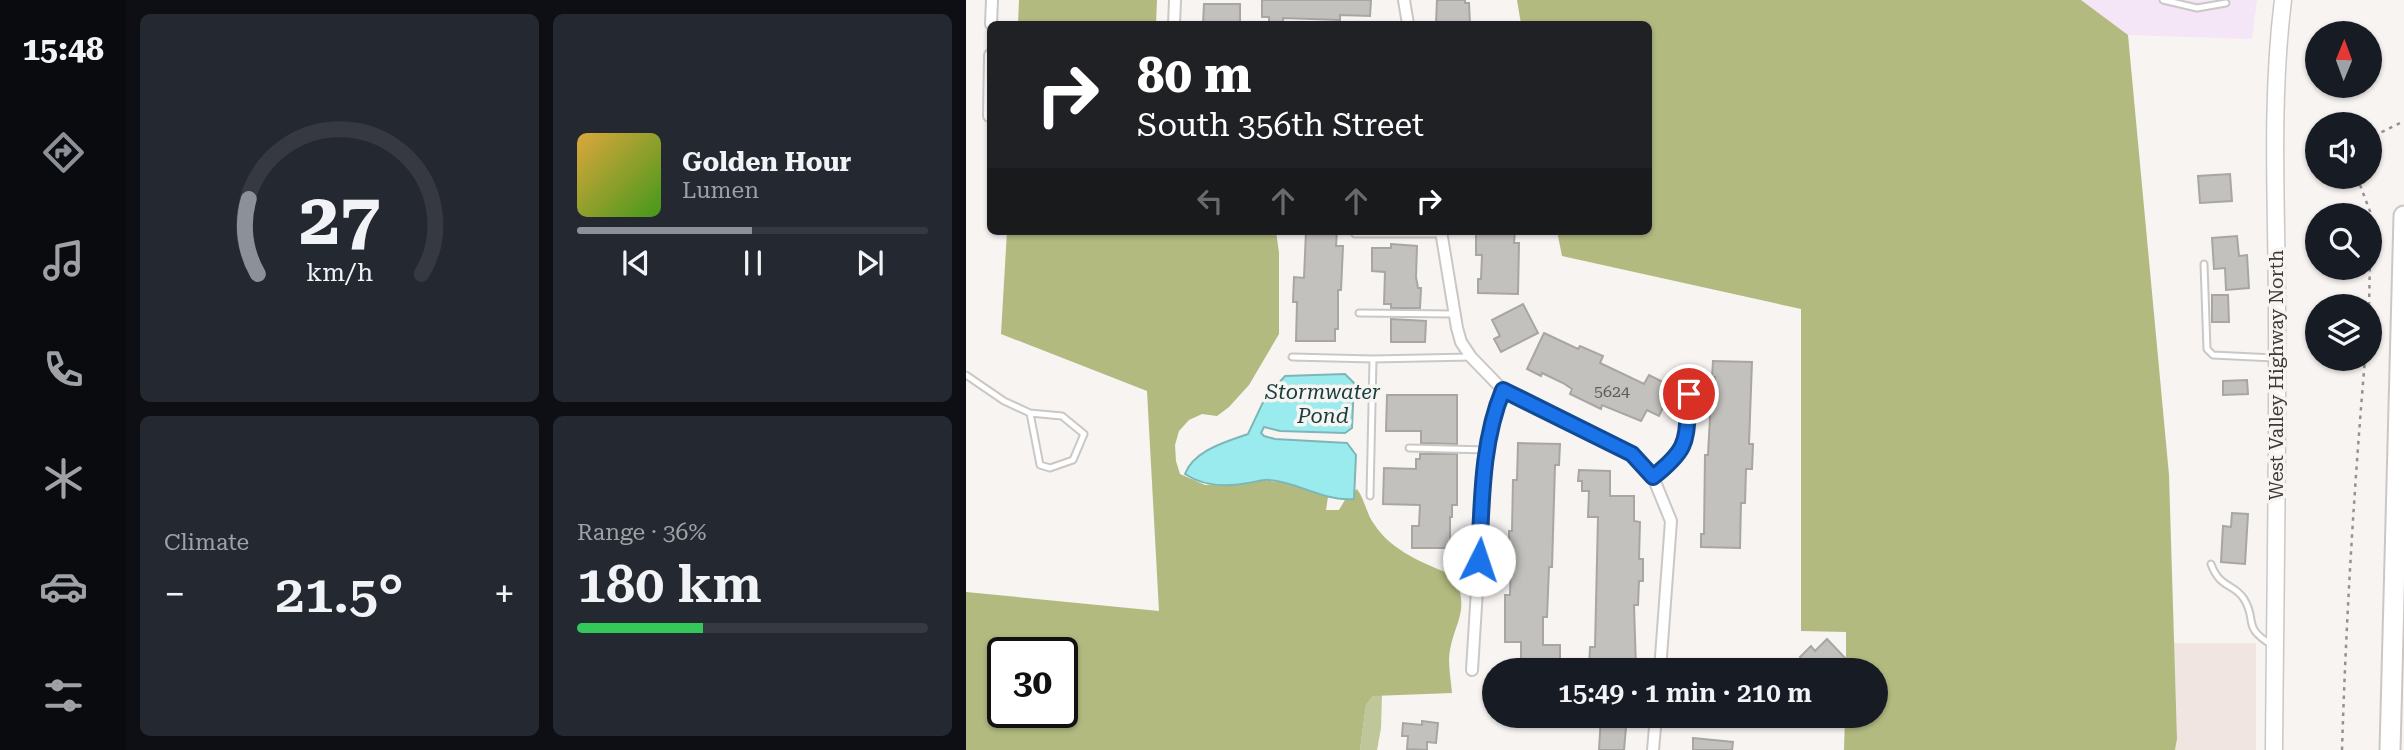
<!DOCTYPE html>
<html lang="en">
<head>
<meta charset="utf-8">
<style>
  body { margin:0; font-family:"Roboto Serif",serif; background:#242831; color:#f1f3f6; height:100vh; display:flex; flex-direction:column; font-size:26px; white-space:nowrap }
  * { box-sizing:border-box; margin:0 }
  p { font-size:23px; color:#9ea1a6 }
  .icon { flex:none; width:38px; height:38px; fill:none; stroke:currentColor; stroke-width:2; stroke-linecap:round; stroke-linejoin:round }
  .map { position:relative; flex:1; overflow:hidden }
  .drawer { display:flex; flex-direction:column; gap:14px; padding:14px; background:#0d0f14; width:840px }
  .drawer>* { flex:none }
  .top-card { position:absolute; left:21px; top:21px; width:665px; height:214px; border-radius:10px; box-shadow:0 2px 5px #0004; background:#202124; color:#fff; overflow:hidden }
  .needle { width:46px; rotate:1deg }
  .tools { position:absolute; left:1339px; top:21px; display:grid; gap:14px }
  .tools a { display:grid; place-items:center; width:77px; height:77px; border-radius:50%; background:#171b24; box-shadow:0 2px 5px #0004; font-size:35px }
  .speed { position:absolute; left:21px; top:637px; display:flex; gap:14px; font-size:35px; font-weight:700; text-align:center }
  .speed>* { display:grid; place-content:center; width:91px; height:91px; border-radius:50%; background:#171b24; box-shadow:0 2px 5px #0004; line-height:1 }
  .speed .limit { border:4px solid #111; border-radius:10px; background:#fff; color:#111 }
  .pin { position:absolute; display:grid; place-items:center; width:60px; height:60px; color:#fff; margin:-30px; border:4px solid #fff; border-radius:50%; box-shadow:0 2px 7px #0007 }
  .me { position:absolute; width:77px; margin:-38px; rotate:4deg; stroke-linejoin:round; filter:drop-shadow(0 0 5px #0008) }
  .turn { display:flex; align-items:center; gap:24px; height:147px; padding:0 35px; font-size:32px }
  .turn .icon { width:91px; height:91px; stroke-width:2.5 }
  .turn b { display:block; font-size:49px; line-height:60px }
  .lanes { display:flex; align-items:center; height:66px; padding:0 35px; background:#0003; justify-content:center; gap:35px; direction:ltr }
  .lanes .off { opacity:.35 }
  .big { font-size:52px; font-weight:600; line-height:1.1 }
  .drawer .widget { flex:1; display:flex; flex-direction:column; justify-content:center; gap:10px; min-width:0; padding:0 24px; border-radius:10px; background:#242831 }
  .drawer .dial { align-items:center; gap:0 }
  .dial svg { height:182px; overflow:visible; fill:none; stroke:#363941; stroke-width:7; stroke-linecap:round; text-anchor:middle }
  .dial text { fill:#f1f3f6; stroke:none }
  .song { display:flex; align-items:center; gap:21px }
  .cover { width:84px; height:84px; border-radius:10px; background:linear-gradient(135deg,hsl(40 70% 55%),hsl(100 70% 35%)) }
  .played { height:7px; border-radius:4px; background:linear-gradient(90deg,#8c9099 50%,#363941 50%) }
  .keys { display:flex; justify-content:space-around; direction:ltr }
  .heat { display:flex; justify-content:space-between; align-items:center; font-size:38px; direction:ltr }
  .charge { height:10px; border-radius:5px; background:linear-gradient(90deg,#34c759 36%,#363941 0) }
  .drawer .tiles { flex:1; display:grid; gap:14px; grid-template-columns:repeat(2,1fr) }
  .trip { position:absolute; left:516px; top:658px; width:406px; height:70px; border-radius:35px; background:#171b24; box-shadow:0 2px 5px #0004; font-weight:600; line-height:70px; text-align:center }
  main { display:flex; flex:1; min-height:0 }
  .menu { display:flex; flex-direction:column; width:126px; justify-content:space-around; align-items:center; background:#090b0e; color:#9ea1a6 }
  .menu .icon { width:49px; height:49px }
  .menu .on { color:#8c9099 }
  .menu b { font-size:32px; color:#f1f3f6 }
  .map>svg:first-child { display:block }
</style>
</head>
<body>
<main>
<nav class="menu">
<b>15:48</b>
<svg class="icon on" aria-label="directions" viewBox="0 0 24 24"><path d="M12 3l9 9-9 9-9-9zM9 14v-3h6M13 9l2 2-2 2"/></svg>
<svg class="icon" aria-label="music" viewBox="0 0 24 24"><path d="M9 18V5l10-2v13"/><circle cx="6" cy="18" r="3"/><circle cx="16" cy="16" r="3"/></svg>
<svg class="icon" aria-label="phone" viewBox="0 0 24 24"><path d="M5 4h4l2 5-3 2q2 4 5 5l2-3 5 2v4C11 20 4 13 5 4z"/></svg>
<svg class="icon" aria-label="climate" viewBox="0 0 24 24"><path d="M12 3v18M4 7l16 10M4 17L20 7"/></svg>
<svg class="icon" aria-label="car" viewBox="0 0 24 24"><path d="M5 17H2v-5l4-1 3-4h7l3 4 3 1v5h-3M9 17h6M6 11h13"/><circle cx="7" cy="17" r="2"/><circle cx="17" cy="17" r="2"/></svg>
<svg class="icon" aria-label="filters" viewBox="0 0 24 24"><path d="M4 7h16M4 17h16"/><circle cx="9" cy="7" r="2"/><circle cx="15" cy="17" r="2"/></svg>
</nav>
<section class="drawer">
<div class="tiles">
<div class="widget dial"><svg viewBox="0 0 100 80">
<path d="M14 69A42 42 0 1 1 86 69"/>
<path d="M14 69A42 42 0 0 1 10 36" stroke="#8c9099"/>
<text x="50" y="56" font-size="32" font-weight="700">27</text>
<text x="50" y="72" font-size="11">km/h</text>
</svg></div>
<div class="widget">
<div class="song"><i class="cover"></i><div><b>Golden Hour</b><p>Lumen</p></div></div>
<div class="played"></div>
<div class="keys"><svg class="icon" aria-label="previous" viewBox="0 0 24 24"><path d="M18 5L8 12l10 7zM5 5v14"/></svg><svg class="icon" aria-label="pause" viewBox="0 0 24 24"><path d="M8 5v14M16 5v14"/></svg><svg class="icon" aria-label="next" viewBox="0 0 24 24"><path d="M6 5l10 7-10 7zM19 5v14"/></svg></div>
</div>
<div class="widget"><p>Climate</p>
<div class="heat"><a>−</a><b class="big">21.5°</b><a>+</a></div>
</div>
<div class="widget"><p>Range · 36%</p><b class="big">180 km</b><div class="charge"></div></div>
</div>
</section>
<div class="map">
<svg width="1438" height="750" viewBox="0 0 1438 750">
  <rect width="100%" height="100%" fill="#f7f4f2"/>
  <path fill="#f0e5e1" d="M1208,643H1290V750H1209L1211,739Z"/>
  <path fill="#f4e5f7" d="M1115,0H1291L1286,39L1162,35Z"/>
  <path fill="#bfc699" d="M416,694L415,728L411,750H394L400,705L407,696Z"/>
  <path fill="#b2ba80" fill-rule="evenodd" d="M53,0H191L190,24H52Z
    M551,0H1115L1162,35L1203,475L1211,739L1209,750H878L879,716H910V670H880V632L835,631V309L596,256L591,231H682V24H555Z
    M41,231H310L313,253V334L283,385L263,407L251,416L236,414L223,420L213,431L209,445L210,461L214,474L239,485L295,480L323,483L362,497L360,510H373L380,498L391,489C399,500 400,513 408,524C426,552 460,564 489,576C505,615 486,623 483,659C483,670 485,682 486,693L407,696L400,705L394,750H0V592L193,611L181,391L35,334ZM37,653H96V712H37Z"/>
  <path fill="#9aebee" stroke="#7eb6b8" stroke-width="2" d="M379,374L388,383L386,428L379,433L314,431L298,427L295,433L298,436L309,439L381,443L390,455L388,499C359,502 332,482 303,480C296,479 290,482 282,483C260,487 238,487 219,474C228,450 260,442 282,434L299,398L319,376Z"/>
  <path fill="#c3c1be" stroke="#a8a6a3" stroke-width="2" d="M296,0H405L404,16L374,15V20L317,18V24H303V17H296Z
    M471,0H499V3H503L504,24H470Z
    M238,4H274V24H237Z
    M1264,174L1266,201L1234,203L1232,176Z
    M340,231H371L370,246H377L375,290H372V329H369V341H330L331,302H327L328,277L338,278Z
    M510,231H549L548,243H553L552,294L512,293V279H515L516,255H510Z
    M1271,236L1273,256L1281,255L1283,288L1260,290L1259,268L1248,269L1246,238Z
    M425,244L451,246L450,277L452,288H455L454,308H425V304H418L419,272L406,271V248H425Z
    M1246,295H1262L1263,322H1246Z
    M557,304L572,333L535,352L528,339L534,336L526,320Z
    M425,319L460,321L459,342H425Z
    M578,333L612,349L614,346L637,356L634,363L678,384L683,375L703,385L696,399L700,401L693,416L681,410L675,421L636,405L635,409L604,394L606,389L597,383L576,373L575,376L561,369Z
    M747,361L786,362L783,444H787L786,469H780L779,503H775L774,548L735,547V534H738L739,455H742L745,399H749V377H746Z
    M1281,380L1282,394L1257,395V381Z
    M421,395H491V444L455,443V431H420Z
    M552,443L594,444L593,465H589L586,567H583L581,617H577V645H594V668L555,667V642H539V595H544L545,554H543V531H546L547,480H551Z
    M454,454H491V505H486V517H484V548H446V526H453L454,505L417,504L418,468L450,469V459H454Z
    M613,470L644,471V496H668V521L674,522L673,559H677V581H673L672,605H668L670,669L623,668L624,647H629L632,517H622L623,491H616V481H612Z
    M1266,513L1282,514L1279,564L1255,562L1257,526L1265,527Z
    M861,639L880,659L868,670H846L834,657L845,646L849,651Z
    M635,716H661L658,750H633Z
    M456,721L472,723L470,743L461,742V750L441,749L442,736H436L437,723L456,725Z
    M727,738L767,742L766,750H727Z"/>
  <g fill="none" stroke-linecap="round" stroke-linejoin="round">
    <defs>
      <path id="service" d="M1197,0L1231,8L1260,3
        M389,234H476
        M1238,264L1241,349L1247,355L1308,358
        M393,313L487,314
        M326,357L407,359L505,357
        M0,375L38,401L64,413L96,416L118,434L107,460L84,468L74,465L64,413
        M443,448L521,450
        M687,477C726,446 718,440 723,394
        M404,496L407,359
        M1245,564C1254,589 1268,583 1278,599C1292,622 1275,626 1306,645"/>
      <path id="minor" d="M438,0L442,24
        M25,24L26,0
        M208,24L209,0
        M23,116L24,55
        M475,231L491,328L495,342L505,357L537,390L666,455L687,477L705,521L694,670
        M506,670L518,477L525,419L537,390
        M687,750L690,716"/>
      <path id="secondary" d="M1308,750C1309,605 1312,459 1311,314C1311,209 1304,104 1317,0"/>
      <path id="motorway" d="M1424,750L1438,216"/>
    </defs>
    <use href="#service" stroke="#cbc7c5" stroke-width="9"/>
    <use href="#minor" stroke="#cbc7c5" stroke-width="14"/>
    <use href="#secondary" stroke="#cbc7c5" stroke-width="19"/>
    <use href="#motorway" stroke="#cbc7c5" stroke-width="23"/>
    <path stroke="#949290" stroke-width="2.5" stroke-dasharray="3.5 5" stroke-linecap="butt" d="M1404,144L1410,135L1438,121
      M1391,177L1405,214L1403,306
      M1376,750C1380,620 1388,489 1399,359"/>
    <use href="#service" stroke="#fff" stroke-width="5"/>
    <use href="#minor" stroke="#fff" stroke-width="10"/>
    <use href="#secondary" stroke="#fff" stroke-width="16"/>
    <use href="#motorway" stroke="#fff" stroke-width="19"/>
  </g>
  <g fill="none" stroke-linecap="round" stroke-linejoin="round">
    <defs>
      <path id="route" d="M513,560C516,503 515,443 537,390L666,454L687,477C726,446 719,440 723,394"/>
    </defs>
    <use href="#route" stroke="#114b97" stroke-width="18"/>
    <use href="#route" stroke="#1a73e8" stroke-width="12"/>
  </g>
  <g text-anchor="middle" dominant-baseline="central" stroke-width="7" stroke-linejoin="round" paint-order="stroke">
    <g font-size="16" fill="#5e5c5b">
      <text x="646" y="391">5624</text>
    </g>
    <g font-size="19" fill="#3d3b3a" stroke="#f7f4f2">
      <text transform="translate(1310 375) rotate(-90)">West Valley Highway North</text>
    </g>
    <g font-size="21" font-style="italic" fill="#173e3f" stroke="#f7f4f2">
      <text x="357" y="392">Stormwater<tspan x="357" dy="24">Pond</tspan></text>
    </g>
  </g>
</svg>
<div class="tools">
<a><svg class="needle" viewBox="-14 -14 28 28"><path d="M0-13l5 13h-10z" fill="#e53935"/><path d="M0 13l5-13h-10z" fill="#9ea1a6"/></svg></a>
<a><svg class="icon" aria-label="sound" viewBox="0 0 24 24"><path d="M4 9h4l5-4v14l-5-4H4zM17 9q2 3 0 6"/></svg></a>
<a><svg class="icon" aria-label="search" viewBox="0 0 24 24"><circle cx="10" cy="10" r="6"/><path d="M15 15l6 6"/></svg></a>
<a><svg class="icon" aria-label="layers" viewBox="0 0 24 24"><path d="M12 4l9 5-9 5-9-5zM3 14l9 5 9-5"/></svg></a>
</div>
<div class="speed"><div class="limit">30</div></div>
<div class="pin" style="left:723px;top:394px;background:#d93025"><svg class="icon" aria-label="arrive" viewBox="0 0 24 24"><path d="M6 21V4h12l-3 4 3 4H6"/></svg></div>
<svg class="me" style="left:513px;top:560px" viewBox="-20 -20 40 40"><circle r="19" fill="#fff"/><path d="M0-13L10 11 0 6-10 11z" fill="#1a73e8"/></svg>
<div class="trip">15:49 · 1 min · 210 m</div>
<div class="top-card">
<div class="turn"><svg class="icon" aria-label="right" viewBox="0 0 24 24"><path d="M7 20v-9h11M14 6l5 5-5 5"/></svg><div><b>80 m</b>South 356th Street</div></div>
<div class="lanes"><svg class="icon off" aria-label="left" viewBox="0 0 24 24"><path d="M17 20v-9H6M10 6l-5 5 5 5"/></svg><svg class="icon off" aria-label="ahead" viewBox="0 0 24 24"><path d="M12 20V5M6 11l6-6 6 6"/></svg><svg class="icon off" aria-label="ahead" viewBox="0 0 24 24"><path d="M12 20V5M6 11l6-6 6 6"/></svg><svg class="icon" aria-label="right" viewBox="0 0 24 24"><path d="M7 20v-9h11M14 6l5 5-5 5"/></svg></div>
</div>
</div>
</main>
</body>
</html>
